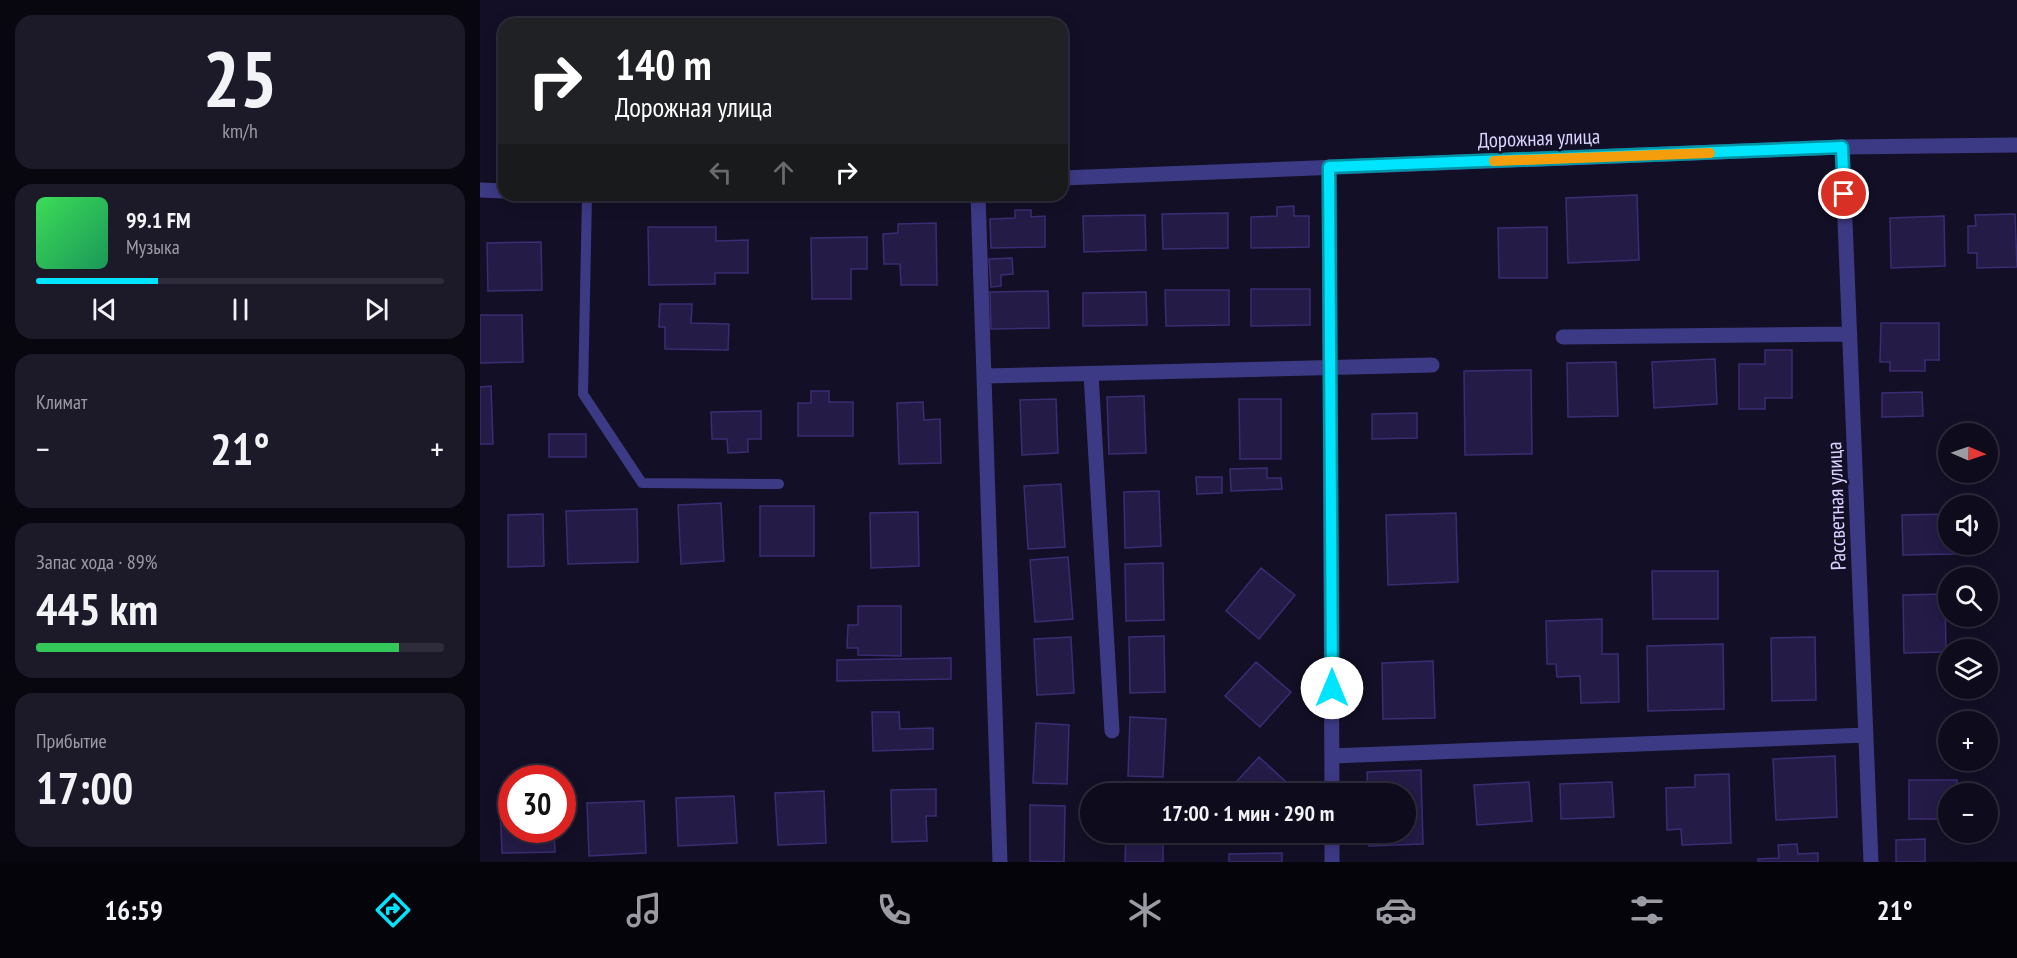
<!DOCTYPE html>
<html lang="ru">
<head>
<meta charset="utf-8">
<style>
  body { margin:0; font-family:"PT Sans Narrow",sans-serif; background:#1c1929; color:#f1f3f6; height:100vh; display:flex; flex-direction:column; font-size:22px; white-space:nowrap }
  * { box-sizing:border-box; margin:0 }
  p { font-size:20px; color:#9b9ba3 }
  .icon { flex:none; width:33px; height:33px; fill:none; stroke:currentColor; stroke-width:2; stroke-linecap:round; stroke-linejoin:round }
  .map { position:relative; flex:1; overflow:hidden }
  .drawer { display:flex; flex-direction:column; gap:15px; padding:15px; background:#08060f; width:480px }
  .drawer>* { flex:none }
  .banner { position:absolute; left:18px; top:18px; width:570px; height:183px; border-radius:18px; box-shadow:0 3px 15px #0003,0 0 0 2px #2e2b3b; background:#202124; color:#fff; overflow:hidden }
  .needle { width:39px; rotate:92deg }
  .buttons { position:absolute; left:1458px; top:423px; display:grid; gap:12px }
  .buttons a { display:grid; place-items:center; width:60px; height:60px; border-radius:50%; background:#0e0b1c; box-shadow:0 3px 15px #0003,0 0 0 2px #2e2b3b; font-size:30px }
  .speed { position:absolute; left:18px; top:765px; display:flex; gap:12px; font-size:30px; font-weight:700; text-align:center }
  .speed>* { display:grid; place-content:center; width:78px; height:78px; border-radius:50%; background:#0e0b1c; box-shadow:0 3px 15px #0003,0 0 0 2px #2e2b3b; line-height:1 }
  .speed .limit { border:9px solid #d22; background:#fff; color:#111 }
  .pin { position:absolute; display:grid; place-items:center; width:51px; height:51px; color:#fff; margin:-26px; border:3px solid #fff; border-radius:50%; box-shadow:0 2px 6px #0007 }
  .me { position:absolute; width:66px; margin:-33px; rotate:0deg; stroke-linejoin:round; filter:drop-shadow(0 0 4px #0008) }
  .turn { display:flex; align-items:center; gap:21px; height:126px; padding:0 18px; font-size:27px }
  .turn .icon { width:78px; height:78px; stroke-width:2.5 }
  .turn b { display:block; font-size:42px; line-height:51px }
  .lanes { display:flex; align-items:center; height:57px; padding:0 18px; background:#0003; justify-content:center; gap:30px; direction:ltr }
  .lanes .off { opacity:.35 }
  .big { font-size:45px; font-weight:600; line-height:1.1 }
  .drawer .widget { flex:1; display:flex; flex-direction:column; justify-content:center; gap:9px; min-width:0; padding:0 21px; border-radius:18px; background:#1c1929 }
  .drawer .dial { align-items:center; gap:0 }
  .dial b { font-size:78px; line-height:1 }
  .song { display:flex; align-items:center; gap:18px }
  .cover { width:72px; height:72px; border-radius:9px; background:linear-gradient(135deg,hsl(130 70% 55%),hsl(150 70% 35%)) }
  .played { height:6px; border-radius:3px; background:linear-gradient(90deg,#00e5ff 30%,#2e2b3b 30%) }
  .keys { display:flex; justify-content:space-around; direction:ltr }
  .heat { display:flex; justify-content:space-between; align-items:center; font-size:33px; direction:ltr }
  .charge { height:9px; border-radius:4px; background:linear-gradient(90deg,#34c759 89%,#2e2b3b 0) }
  .trip { position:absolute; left:600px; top:783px; width:336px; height:60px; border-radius:30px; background:#0e0b1c; box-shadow:0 3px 15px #0003,0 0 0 2px #2e2b3b; font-weight:600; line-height:60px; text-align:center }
  .tabs { display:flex; height:96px; justify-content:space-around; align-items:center; background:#06040b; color:#9b9ba3 }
  .tabs .icon { width:42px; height:42px }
  .tabs .active { color:#00e5ff }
  .tabs b { font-size:27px; color:#f1f3f6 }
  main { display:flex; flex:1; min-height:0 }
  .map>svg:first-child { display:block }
</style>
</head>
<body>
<main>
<section class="drawer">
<div class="widget dial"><b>25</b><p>km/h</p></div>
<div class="widget">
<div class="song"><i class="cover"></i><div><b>99.1 FM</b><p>Музыка</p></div></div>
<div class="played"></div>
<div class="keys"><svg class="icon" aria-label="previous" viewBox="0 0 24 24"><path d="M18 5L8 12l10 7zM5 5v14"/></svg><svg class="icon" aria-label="pause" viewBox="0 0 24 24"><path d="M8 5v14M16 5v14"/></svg><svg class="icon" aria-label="next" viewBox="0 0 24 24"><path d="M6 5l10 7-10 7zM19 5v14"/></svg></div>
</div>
<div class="widget"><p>Климат</p>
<div class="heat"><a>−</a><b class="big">21°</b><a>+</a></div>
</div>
<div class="widget"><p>Запас хода · 89%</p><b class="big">445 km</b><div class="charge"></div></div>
<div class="widget"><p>Прибытие</p><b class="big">17:00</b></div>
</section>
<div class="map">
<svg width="1537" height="862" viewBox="0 0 1537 862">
  <rect width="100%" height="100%" fill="#130f26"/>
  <path fill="#241b47" stroke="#3b2d73" stroke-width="1.5" d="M1157,195L1159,260L1088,263L1086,198Z
    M814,206V216H829V247L771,248V217L797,216V207Z
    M535,210H551V217L565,216V247L511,248L510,219L535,218Z
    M748,213V248L683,249L682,214Z
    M1535,214L1537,267L1497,268V253H1488V226H1496L1495,215Z
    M665,215L666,250L604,252L603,216Z
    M1464,216L1465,266L1411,268L1410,218Z
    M456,223L457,285H421L420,264H404L403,234L418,233V224Z
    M168,227H236V241L268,240V273H235V284L169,285Z
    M1067,227V278H1019L1018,228Z
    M387,237V269H371V299H332L331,238Z
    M61,242L62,290L8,291L7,243Z
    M532,258L533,274L521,275V286L511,287L509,259Z
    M771,289H830V325L771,326Z
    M685,290H749V325L686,326Z
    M568,291L569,328L511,329L510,292Z
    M666,292L667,325L603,326V293Z
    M180,304H212L211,323L249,324L248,350L185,349V327H179Z
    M0,315H42L43,362L0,363Z
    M1401,323H1459V360H1445V371H1410V362H1400Z
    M1285,350H1312V398H1285V409H1259V364H1285Z
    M1235,359L1237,404L1174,408L1172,362Z
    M1136,362L1138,416L1088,417L1087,363Z
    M1051,370L1052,454L985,455L984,371Z
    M11,386L13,444H0V387Z
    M331,391H349V402H373V436H318V403H331Z
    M1442,392L1443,416L1402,417V393Z
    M664,396L666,453L629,454L627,397Z
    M576,399L578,453L542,455L540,400Z
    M759,399H801V459H760Z
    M443,402L444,420L460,419L461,463L419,464L417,403Z
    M281,411V439H268V452L248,453L247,439H232L231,412Z
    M937,413V438L892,439V414Z
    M69,434H106V457H69Z
    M787,468V478H801L802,489L751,491L750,469Z
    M716,477H742V493L717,494Z
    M581,484L585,547L548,549L544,486Z
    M679,491L681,546L645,548L644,492Z
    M241,503L244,561L201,564L198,505Z
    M280,506H334V556H280Z
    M157,509L158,562L88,564L86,511Z
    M438,512L439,566L391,568L390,513Z
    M976,513L978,582L908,585L906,515Z
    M63,514L64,566L28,567V515Z
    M1468,514V544H1475V554L1423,555L1422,515Z
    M588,557L593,619L555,622L550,560Z
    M683,563L684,620L646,621L645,564Z
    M781,568L815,595L779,639L746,611Z
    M1172,571H1238V619H1173Z
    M1465,594L1466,652L1424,653L1423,595Z
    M378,606H421V656L378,655V648H367L368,625H378Z
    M1122,619V654H1138L1139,702L1101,703L1100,676L1077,677L1076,664H1067L1066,621Z
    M684,636L685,692L650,693L649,637Z
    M591,637L594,693L557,695L554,639Z
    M1335,637L1336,700L1292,701L1291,638Z
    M1243,644L1244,709L1168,711L1167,646Z
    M471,658V679L357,681V660Z
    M953,661L955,718L903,719L902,663Z
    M776,662L811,692L780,727L745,696Z
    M392,712H419L420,729L453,728V749L393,751Z
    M650,717L686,719L683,777L648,776Z
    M556,723L589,725L587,784L553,783Z
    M1355,756L1357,817L1296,820L1293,759Z
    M779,757L816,791L813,794L747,792Z
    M941,770L943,844L889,846V832H926V794H888L887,772Z
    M1249,774L1251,843L1202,845L1201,829L1187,830L1186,788L1215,787V775Z
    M1429,780H1477V794H1468V819H1429Z
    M1049,782L1052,821L997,825L994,785Z
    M1132,782L1134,817L1081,819L1080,784Z
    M456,789V816H446L447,841L412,842L411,790Z
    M344,791L346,843L298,845L295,793Z
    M254,796L257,843L198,846L196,798Z
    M164,801L166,853L109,856L107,803Z
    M20,804H32V830H74L75,852L22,853Z
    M550,805L585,806L584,862L550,861Z
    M646,832H683V862H645Z
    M1445,839V862H1416V840Z
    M1317,844L1318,854L1338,853V862H1278V859L1299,858L1298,845Z
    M802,853V862H749V854Z"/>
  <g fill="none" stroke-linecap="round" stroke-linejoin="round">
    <path stroke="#3d3a85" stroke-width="10" d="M107,196L103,394L162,483L299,484"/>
    <path stroke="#3d3a85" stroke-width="15" d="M1362,147L1391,862
      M849,167L852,794
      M498,195L520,862
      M1083,337L1370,334
      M611,374L632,731
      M505,376L952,365
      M852,756L1386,735
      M852,832V862"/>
    <path stroke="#3d3a85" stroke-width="15" d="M582,178L1362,147L1537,145
      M0,190L24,191
      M92,195H128"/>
  </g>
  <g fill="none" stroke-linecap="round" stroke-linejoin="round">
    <defs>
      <path id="route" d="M852,688L849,167L1362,147L1364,194"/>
    </defs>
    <use href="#route" stroke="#0095a6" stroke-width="15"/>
    <use href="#route" stroke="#00e5ff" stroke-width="10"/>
    <path stroke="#f59e0b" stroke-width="10" d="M1014,161L1230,153"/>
  </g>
  <g text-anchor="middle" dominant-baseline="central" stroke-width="5" stroke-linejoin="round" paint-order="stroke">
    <g font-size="21" fill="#d9d4ff" stroke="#130f26">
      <text transform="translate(1059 138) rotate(-2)">Дорожная улица</text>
      <text transform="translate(1356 506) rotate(-92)">Рассветная улица</text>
    </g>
  </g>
</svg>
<div class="buttons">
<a><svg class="needle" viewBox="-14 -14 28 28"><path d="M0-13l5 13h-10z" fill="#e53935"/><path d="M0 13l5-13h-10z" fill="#9b9ba3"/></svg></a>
<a><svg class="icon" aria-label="sound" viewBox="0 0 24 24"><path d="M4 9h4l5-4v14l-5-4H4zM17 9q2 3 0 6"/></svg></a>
<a><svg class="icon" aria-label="search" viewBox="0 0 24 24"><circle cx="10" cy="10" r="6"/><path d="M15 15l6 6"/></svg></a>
<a><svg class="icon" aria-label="layers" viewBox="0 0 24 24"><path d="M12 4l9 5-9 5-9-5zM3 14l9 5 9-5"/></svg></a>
<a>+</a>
<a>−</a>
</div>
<div class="speed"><div class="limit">30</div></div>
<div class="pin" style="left:1364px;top:194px;background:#d93025"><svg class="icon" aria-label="arrive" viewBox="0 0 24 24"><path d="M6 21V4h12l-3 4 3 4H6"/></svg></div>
<svg class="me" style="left:852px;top:688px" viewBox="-20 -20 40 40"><circle r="19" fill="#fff"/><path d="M0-13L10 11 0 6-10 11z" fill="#00e5ff"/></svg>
<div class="trip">17:00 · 1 мин · 290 m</div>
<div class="banner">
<div class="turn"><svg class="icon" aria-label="right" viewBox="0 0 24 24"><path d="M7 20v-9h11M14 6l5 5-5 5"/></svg><div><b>140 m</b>Дорожная улица</div></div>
<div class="lanes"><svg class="icon off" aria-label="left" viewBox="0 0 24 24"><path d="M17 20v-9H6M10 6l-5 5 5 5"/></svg><svg class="icon off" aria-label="ahead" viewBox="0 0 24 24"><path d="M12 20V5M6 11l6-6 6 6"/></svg><svg class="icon" aria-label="right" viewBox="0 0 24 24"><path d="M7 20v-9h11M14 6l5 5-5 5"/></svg></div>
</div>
</div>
</main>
<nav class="tabs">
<b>16:59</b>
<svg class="icon active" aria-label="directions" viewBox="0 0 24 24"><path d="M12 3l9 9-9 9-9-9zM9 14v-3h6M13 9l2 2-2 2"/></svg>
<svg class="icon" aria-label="music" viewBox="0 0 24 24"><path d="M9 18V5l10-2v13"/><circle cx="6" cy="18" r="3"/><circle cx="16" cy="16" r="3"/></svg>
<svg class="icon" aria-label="phone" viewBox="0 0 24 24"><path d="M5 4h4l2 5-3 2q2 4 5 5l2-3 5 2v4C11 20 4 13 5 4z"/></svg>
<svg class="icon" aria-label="climate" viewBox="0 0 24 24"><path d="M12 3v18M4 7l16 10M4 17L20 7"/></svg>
<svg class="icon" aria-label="car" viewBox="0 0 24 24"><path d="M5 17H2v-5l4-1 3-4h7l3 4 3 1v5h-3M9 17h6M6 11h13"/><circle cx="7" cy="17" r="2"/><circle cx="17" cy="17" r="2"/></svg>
<svg class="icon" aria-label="filters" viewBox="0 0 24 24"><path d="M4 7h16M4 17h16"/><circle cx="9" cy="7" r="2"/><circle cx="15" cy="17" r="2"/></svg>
<b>21°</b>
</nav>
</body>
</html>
